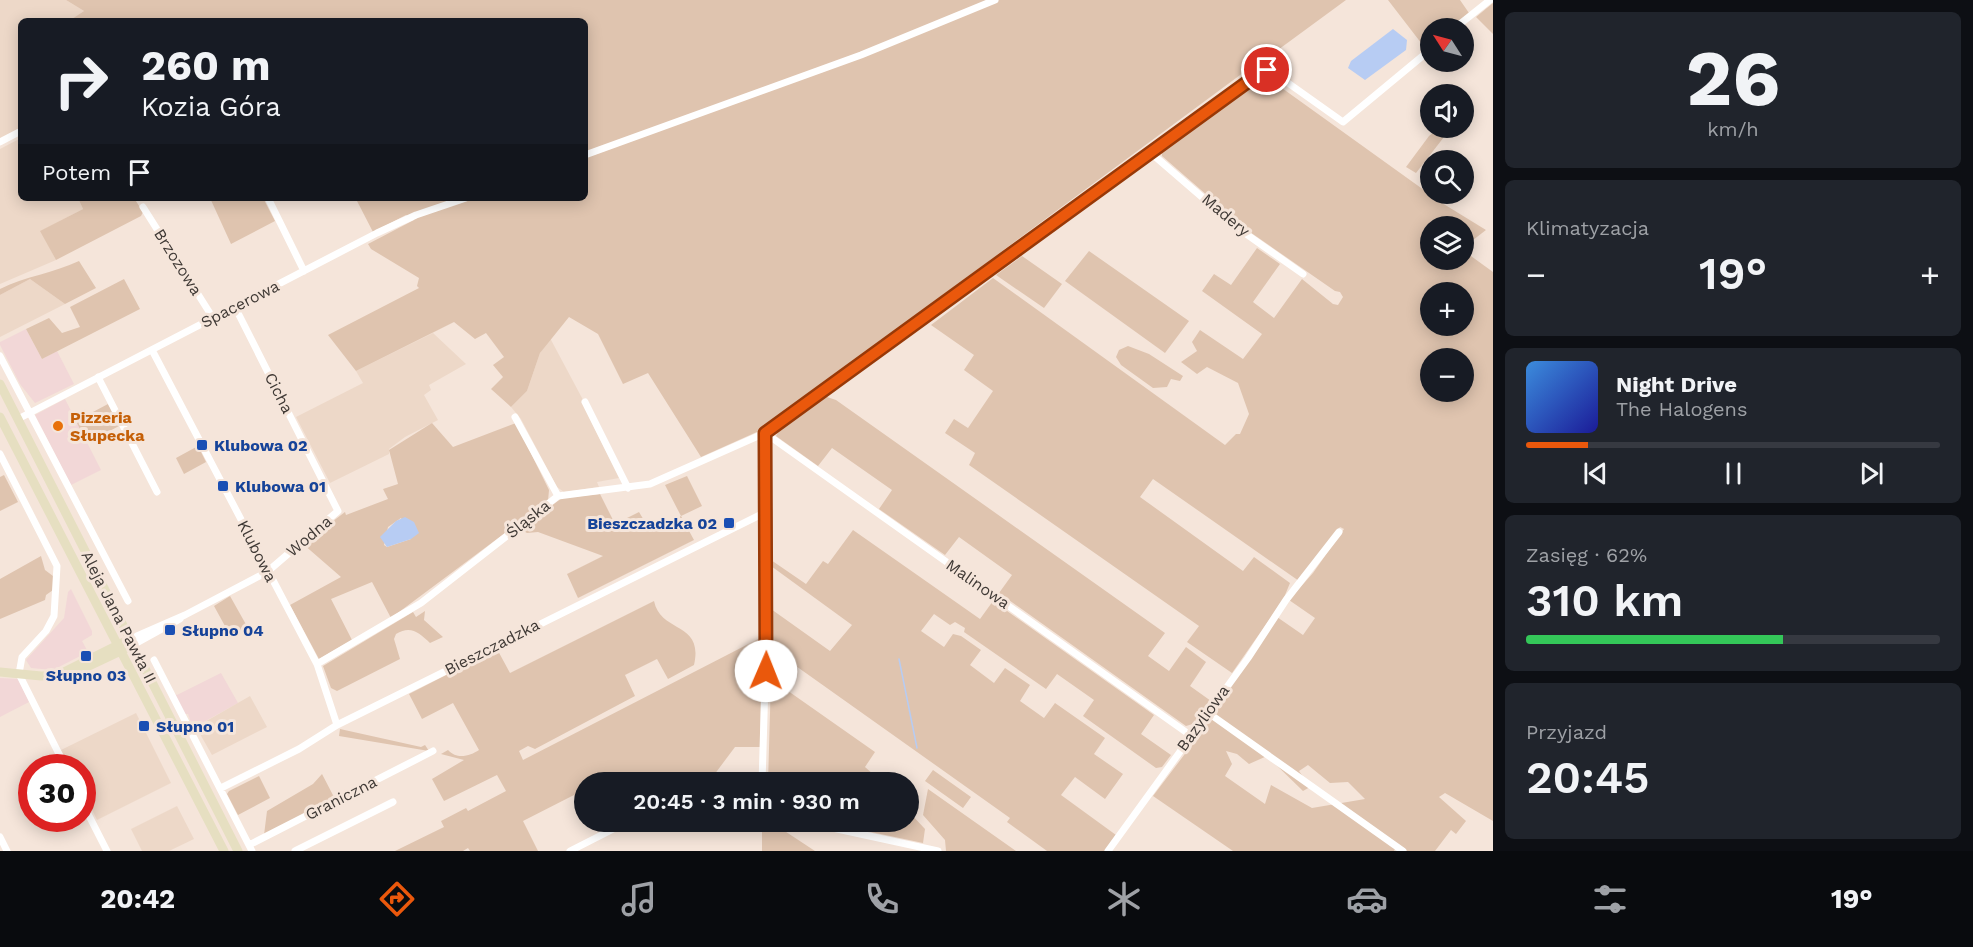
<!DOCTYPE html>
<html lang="pl">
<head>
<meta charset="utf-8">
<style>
  body { margin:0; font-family:"Work Sans",sans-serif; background:#20242c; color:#f1f3f6; height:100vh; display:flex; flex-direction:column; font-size:22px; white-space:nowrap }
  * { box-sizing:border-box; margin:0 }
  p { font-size:20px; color:#9ea1a6 }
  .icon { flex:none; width:33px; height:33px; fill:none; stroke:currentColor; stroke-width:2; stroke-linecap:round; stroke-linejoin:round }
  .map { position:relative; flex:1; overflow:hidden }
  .sheet { display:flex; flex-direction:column; gap:12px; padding:12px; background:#0d0f14; width:480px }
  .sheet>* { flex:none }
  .top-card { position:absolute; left:18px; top:18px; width:570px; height:183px; border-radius:9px; box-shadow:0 3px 15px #0003; background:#171b24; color:#f1f3f6; overflow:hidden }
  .needle { width:39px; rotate:306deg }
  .buttons { position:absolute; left:1420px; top:18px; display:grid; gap:12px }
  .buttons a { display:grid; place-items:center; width:54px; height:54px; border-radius:50%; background:#171b24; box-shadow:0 3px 15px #0003; font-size:30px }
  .speed { position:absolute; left:18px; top:754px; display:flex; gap:12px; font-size:30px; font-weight:700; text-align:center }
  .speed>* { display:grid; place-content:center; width:78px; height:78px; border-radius:50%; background:#171b24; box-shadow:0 3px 15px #0003; line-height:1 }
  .speed .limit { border:9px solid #d22; background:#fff; color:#111 }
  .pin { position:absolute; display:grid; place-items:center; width:51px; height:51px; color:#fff; margin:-26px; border:3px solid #fff; border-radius:50%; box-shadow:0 2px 6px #0007 }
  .me { position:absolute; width:66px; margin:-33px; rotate:1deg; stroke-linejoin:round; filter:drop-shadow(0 0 4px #0008) }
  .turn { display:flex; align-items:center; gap:21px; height:126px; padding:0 24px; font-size:27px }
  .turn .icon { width:78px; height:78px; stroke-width:2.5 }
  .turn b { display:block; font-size:42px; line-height:51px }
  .then { display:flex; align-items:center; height:57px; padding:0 24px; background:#0003; gap:12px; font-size:22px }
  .big { font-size:45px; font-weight:600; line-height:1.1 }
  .sheet .tile { flex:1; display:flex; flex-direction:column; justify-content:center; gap:9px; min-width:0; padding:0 21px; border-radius:9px; background:#20242c }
  .sheet .dial { align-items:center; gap:0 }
  .dial b { font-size:78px; line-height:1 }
  .song { display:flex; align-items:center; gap:18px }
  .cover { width:72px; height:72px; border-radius:9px; background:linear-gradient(135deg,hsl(210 70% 55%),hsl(240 70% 35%)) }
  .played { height:6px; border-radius:3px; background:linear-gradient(90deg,#ea580c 15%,#363941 15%) }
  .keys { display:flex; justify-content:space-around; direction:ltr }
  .heat { display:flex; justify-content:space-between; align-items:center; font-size:33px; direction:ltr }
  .charge { height:9px; border-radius:4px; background:linear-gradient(90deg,#34c759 62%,#363941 0) }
  .trip { position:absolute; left:574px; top:772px; width:345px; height:60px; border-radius:30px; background:#171b24; box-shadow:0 3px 15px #0003; font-weight:600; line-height:60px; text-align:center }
  .menu { display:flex; height:96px; justify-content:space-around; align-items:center; background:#090b0e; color:#9ea1a6 }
  .menu .icon { width:42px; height:42px }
  .menu .active { color:#ea580c }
  .menu b { font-size:27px; color:#f1f3f6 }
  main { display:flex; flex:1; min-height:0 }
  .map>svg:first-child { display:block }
</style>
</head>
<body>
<main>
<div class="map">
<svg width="1493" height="851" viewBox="0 0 1493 851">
  <rect width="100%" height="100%" fill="#f5e5da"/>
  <path fill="#f2d7d7" d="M26,329L42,359L57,351L74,384L35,403L20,384L0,345V342Z
    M65,399L101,470L71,485L35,415Z
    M71,589L92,631V635L82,641L88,652L53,670L31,668L26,660L64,618L68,592Z
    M221,673L238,703L193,728L188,714H185L173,693L177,695Z
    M0,678L18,679L29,702L0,717Z"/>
  <path fill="#edd8c8" d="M0,0H66L84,11L73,19V21H21V127L0,139Z
    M21,138V198H78L83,209L41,231L56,260L0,284V149Z
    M30,279L65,304L0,337V295Z
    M433,333L466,364L429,385L431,390L424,395L438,420L405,437L389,449V454L330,483L296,417L363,383L356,371Z
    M550,338L590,413L588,415L619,478L597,482L599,487L564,492L557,487L521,419L511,407L527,391L540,353Z
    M250,696L267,727L212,755L196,727Z
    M136,713L171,783L97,820L83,791L82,768H71L61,750Z
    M177,806L194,839L169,851H142L131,829Z"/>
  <path fill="#dfc4af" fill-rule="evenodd" d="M66,0H1346L1263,61L1255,64L759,431L701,457L648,373L623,384L598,334L569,317L540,353L527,391L511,407L491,389L503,377L493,365L504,357L486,333L475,339L454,322L356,371L328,335L419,288L417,286L419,278L371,249L368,244L414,220L406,215L373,232L357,201L362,198H585V21H73L72,19L84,11Z
    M1388,0H1460L1469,13L1450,28H1431V44L1425,48Z
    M1493,3V34L1476,17Z
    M1265,76L1442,203L1486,230L1464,247V226H1431V260H1464V251L1493,272V821L1445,793L1439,797L1466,821L1456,834L1451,830L1435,851H1403L1396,847L1394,851H1233L1153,796L1197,738L1196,736L1277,617L1303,635L1315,618L1289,600L1313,573L1344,529L1340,527L1299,581L1153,479L1140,497L1243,571L1254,557L1290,583L1283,600L1232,673L1187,642L1199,626L969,465L975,453L945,433L954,419L968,428L993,391L964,370L974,355L931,325L993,278L1225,445L1236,434H1240L1249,414L1238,383L1207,367L1197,374L1181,362L1197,351L1192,342L1200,330L1243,359L1262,334L1202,291L1214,274L1231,285L1257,248L1280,264L1253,302L1274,318L1302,279L1333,304L1338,305L1343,297L1340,292L1335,291L1247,230L1162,156V151ZM1431,292H1464V326H1431ZM1431,358H1464V392H1431ZM1226,751L1237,754L1249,764L1267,756L1303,791L1310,787L1299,771L1308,765L1330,783L1348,782L1365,799L1312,808L1271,785L1265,804L1225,776L1232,764Z
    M1439,128H1451L1416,173L1406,167L1429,136Z
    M78,198H134L143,212L141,216L56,260L40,231L83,209Z
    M210,198H263L275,221L231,244Z
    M1089,251L1189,321L1165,353L1065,281Z
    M1022,256L1062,284L1044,308L996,275Z
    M79,261L96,288L65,304L30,279L0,295V289C26,276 54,273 79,261Z
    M124,279L140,309L42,359L26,329L49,318L62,333L80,327L70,307Z
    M1128,346L1149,354L1183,376L1180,381L1171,379L1167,387L1153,388L1121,365L1116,357L1119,350Z
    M824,396L836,400L1165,633L1148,656L1169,671L1186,647L1206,662L1190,686L1211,701L1196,723L1186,726L999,593L1012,575L959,537L945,555L879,509L892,490L832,448L818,466L776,436L779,430Z
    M108,404L119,426L87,443L76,421Z
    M432,423L453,447L516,423L549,490L548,501L391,618L372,582L331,599L352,640L319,659L290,605L341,577L303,544L345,512L346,515L388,499L383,489L398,484L389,450ZM401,518L411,539L387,547L384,545L388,527Z
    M198,446L206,462L184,474L176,458Z
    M4,475L18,502L0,511V477Z
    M687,476L702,506L681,516L694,540L578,598L567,574L603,556L538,532L527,533L520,529L562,498L600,494L615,524L639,512L651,532L681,516L665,485Z
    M853,530L980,619L993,601L1154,715L1141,734L1171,755L1162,767L1156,768L1083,716L1094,700L1057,674L1046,689L964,632L965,628L955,622L950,625L934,614L921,631L944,647L953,634L961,636L981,650L970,665L994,683L1005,668L1030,685L1020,701L1044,718L1055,703L1105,738L1094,754L1123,774L1105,799L1075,777L1061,795L1116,835L1105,851H1047L1007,822L1010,818L772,649L771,609L830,651L852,625L771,566V560L806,584L823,561L828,564Z
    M41,556L45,570L53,576V590L46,595L45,600L0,619V579Z
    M230,596L248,628L231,637L214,606Z
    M654,601C661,634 704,621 694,665L668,679L657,659L625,675L635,696L535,749L528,746L519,751L523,760L762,637L760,747H735L714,775L759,776V783H585V815L574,795L523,821L538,851H470L468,848L463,851H395L444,827L441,821L466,808L468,811L506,791L497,775L444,801L432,779L464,760L441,754L448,750C457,760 470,756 479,750L453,703L422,719L409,694L497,649L510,673Z
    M425,611L424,620L443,637L430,643C419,633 411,625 396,634L394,639L400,659L337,691L331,688L323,666L413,612L416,617Z
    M771,679L875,752L865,767L874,775L872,783H768Z
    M340,729L421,747L425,745L429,751L339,736Z
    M933,770L971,797L963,808L925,781Z
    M322,774L335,799L264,835L267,811L313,784Z
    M259,776L270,798L238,815L227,794L229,791Z
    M928,789L1016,851H946L945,840L923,815Z
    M909,812L925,829L923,843L824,822H909Z
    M762,822H771L815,851H762Z"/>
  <path fill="#b7ccf3" d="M1393,29L1407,40L1406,50L1365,80L1348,68L1351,61Z
    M405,517L414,522L419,533L411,539L387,547L380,537L396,521Z"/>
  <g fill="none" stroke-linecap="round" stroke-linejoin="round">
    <path stroke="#b7ccf3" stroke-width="1.5" d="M899,659L917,748"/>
    <path stroke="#fff" stroke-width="7" d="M1455,28L1490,0
      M0,142L21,131
      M1151,153L1239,229L1303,274
      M585,155L861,55L995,0
      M268,198L304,271
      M143,207L213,318
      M152,350L317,664L337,725
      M0,356L128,601
      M98,377L157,492
      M585,402L628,488
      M515,417L558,496
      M18,419L377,233L416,215L466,198
      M765,433L1190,735
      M0,454L57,566L54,616L46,631L22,657L19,674L66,768
      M130,639L185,615L267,572L338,511L235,307
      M133,645L180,619
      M154,660L252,851
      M317,664L421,603L558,496L650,484L765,433L1264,70L1274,73L1343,122L1431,49
      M1207,712L1403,851
      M762,783L766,649L765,433
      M221,788L299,749L337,725L766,512
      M82,802L107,851
      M805,822L938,851
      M0,837L7,851
      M249,845L433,751
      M295,851L393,802
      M570,851L627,822
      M1108,851L1248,658L1286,600L1339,532"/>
    <path stroke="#e6dfc1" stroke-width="9" d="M0,384L238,851
      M0,417L224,851
      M0,672L41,676L70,675L125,649
      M64,672L130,639"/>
  </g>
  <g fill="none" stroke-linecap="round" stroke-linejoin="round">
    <defs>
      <path id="route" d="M766,671L765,433L1264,70H1267"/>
    </defs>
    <use href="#route" stroke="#983908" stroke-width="15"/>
    <use href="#route" stroke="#ea580c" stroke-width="10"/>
  </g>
  <circle fill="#e8710a" stroke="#f5e5da" stroke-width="2" cx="58" cy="426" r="6"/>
  <g fill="#1a4fb4" stroke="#f5e5da" stroke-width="2">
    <rect x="196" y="439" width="12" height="12" rx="3"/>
    <rect x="217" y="480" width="12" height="12" rx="3"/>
    <rect x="723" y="517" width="12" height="12" rx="3"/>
    <rect x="164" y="624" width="12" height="12" rx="3"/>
    <rect x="80" y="650" width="12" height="12" rx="3"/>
    <rect x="138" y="720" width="12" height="12" rx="3"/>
  </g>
  <g text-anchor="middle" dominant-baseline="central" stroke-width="6" stroke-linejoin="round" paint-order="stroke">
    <g font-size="16" fill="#3f3935" stroke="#f5e5da">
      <text transform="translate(1226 215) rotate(40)">Madery</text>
      <text transform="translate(178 262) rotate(58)">Brzozowa</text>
      <text transform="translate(240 304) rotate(-27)">Spacerowa</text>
      <text transform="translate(279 393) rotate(63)">Cicha</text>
      <text transform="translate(528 519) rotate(-38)">Śląska</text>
      <text transform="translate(309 536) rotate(-40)">Wodna</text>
      <text transform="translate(257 551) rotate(63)">Klubowa</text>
      <text transform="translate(978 584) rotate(35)">Malinowa</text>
      <text transform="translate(119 617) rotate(63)">Aleja Jana Pawła II</text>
      <text transform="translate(492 647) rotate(-27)">Bieszczadzka</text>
      <text transform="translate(1203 718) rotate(-54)">Bazyliowa</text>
      <text transform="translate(341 798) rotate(-27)">Graniczna</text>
    </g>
    <g font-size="16" font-weight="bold" fill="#c56008" stroke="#f5e5da" text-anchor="start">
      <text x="70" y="417">Pizzeria<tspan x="70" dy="18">Słupecka</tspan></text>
    </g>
    <g font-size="16" font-weight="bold" fill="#164399" stroke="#f5e5da" text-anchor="start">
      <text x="214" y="445">Klubowa 02</text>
      <text x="235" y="486">Klubowa 01</text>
      <text x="717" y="523" text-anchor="end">Bieszczadzka 02</text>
      <text x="182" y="630">Słupno 04</text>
      <text x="86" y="675" text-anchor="middle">Słupno 03</text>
      <text x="156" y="726">Słupno 01</text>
    </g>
  </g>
</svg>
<div class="buttons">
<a><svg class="needle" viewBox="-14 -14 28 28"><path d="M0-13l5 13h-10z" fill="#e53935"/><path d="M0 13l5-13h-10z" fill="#9ea1a6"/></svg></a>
<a><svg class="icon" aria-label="sound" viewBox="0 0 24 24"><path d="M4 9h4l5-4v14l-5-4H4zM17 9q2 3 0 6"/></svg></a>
<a><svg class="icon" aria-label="search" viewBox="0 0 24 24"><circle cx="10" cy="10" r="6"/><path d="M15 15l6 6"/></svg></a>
<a><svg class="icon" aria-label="layers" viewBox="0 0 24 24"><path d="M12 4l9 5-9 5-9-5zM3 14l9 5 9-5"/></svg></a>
<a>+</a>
<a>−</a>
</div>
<div class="speed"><div class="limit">30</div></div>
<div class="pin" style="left:1267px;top:70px;background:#d93025"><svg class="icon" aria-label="arrive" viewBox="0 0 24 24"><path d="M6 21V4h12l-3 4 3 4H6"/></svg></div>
<svg class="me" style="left:766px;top:671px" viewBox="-20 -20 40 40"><circle r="19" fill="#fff"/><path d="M0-13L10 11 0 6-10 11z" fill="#ea580c"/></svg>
<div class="trip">20:45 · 3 min · 930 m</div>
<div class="top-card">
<div class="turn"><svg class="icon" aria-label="right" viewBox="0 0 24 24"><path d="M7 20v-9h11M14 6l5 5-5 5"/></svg><div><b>260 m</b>Kozia Góra</div></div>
<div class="then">Potem<svg class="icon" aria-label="arrive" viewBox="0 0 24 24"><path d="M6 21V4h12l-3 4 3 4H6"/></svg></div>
</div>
</div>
<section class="sheet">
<div class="tile dial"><b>26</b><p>km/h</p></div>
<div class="tile"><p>Klimatyzacja</p>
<div class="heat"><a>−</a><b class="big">19°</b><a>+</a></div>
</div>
<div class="tile">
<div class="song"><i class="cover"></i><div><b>Night Drive</b><p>The Halogens</p></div></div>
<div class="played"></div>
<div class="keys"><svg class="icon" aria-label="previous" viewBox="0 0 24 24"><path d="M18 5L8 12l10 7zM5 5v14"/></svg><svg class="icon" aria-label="pause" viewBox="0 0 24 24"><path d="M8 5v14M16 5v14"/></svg><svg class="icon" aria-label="next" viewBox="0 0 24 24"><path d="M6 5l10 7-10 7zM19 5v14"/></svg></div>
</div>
<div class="tile"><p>Zasięg · 62%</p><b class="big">310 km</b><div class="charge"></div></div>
<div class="tile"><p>Przyjazd</p><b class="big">20:45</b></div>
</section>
</main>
<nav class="menu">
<b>20:42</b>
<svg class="icon active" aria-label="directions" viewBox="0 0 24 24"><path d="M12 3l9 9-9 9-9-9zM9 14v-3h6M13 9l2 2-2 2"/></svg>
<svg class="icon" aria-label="music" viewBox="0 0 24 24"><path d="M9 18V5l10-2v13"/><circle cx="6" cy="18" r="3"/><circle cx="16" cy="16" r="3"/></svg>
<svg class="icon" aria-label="phone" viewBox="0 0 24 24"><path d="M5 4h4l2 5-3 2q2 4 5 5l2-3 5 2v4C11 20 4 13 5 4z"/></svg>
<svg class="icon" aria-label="climate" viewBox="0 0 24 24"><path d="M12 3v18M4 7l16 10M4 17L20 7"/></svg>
<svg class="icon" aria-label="car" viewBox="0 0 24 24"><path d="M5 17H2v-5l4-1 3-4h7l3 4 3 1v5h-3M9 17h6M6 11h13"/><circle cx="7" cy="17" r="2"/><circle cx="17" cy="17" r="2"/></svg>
<svg class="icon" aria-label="filters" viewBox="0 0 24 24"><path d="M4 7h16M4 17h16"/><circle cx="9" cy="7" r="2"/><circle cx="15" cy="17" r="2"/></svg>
<b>19°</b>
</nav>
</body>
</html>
